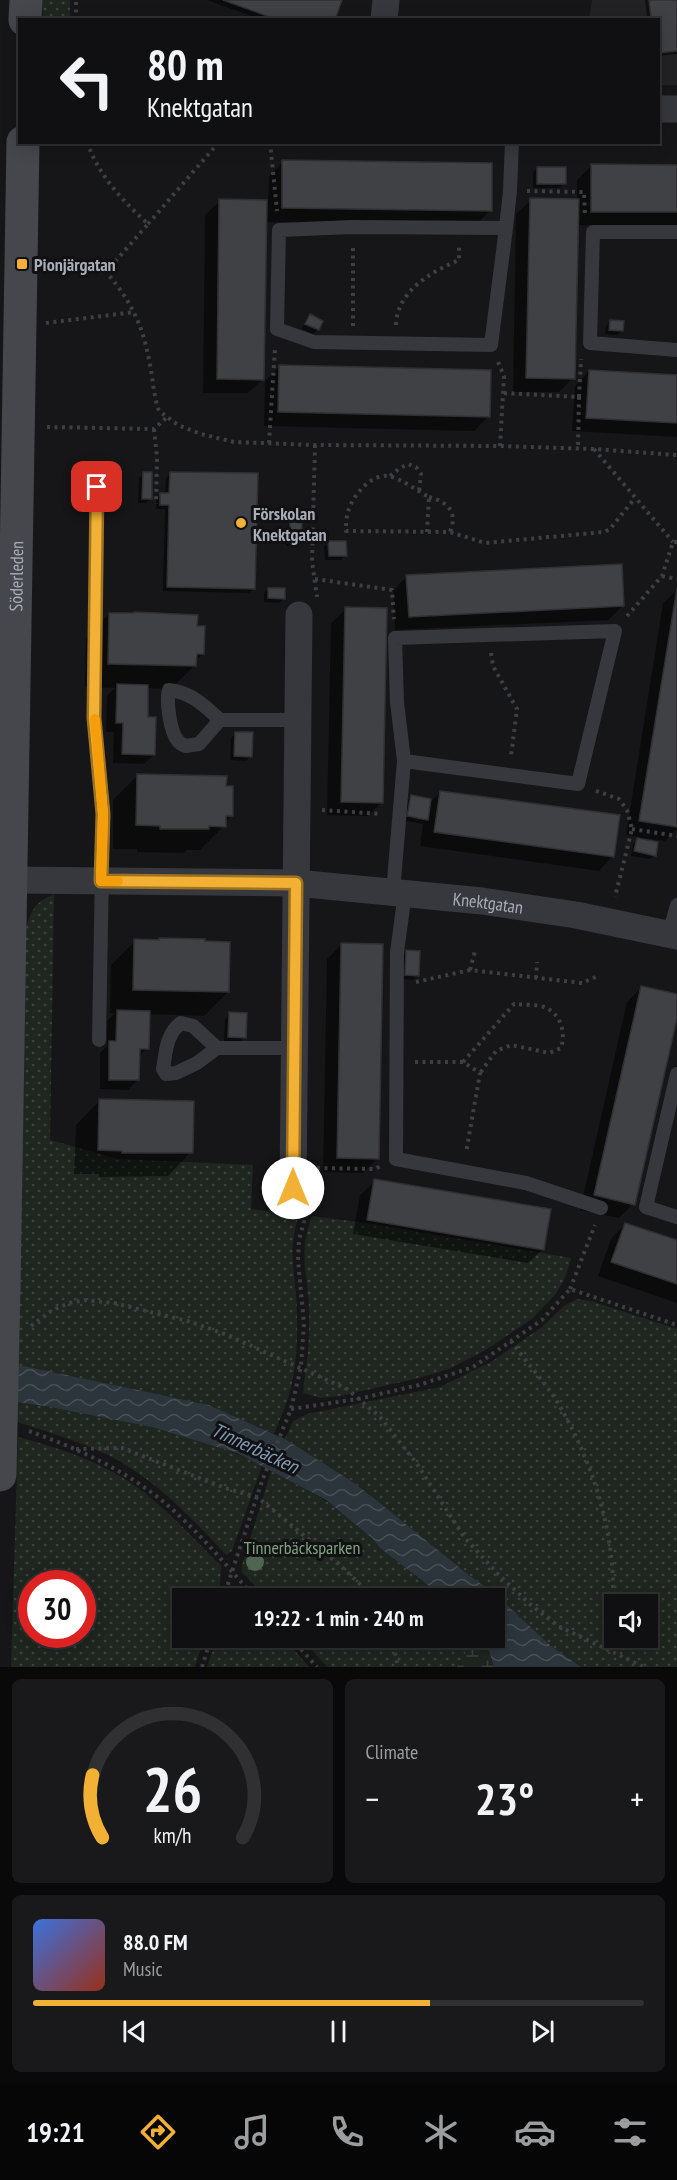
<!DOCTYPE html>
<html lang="en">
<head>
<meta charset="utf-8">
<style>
  body { margin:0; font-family:"PT Sans Narrow",sans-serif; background:#19191b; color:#f1f3f6; height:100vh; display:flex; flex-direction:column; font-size:22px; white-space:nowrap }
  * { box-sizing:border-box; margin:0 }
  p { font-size:20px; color:#9c9d9f }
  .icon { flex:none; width:33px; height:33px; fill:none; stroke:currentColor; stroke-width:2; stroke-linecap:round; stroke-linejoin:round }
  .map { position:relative; height:1667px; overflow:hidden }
  .sheet { display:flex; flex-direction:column; gap:12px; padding:12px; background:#09090a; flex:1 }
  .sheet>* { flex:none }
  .top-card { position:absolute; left:18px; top:18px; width:642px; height:126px; border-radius:0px; box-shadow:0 3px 15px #0003,0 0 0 2px #303032; background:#101012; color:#f1f3f6; overflow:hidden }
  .controls { position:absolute; left:604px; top:1594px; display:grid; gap:12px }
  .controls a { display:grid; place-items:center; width:54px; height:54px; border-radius:0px; background:#101012; box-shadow:0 3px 15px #0003,0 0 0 2px #303032; font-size:30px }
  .speed { position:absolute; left:18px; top:1570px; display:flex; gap:12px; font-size:30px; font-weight:700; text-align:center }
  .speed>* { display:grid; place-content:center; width:78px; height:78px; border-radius:50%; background:#101012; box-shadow:0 3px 15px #0003,0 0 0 2px #303032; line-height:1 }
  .speed .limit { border:9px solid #d22; background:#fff; color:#111 }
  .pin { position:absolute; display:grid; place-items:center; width:51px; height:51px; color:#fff; margin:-26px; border-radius:12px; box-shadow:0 3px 9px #0006 }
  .me { position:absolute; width:66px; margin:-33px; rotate:0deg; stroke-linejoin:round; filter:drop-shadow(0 0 4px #0008) }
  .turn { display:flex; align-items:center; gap:21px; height:126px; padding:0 30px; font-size:27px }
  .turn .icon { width:78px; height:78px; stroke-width:2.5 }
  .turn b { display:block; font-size:42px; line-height:51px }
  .big { font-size:45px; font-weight:600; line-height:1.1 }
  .sheet .widget { flex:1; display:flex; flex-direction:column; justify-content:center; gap:9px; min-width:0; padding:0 21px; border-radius:9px; background:#19191b }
  .sheet .dial { align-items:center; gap:0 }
  .dial svg { height:156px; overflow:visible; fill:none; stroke:#303032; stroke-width:7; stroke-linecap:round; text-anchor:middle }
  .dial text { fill:#f1f3f6; stroke:none }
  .song { display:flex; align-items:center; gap:18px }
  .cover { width:72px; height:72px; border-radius:9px; background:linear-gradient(135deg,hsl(220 70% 55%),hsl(10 70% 35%)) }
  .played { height:6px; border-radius:3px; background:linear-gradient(90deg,#f2b134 65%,#303032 65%) }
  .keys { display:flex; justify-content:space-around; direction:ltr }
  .heat { display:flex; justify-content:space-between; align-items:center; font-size:33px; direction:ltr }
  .sheet .tiles { flex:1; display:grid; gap:12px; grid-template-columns:1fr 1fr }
  .widget:last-child { grid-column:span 2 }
  .trip { position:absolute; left:172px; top:1588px; width:333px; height:60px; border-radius:0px; background:#101012; box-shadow:0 3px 15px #0003,0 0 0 2px #303032; font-weight:600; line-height:60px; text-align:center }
  .tabs { display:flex; height:96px; justify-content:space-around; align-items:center; background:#060607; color:#9c9d9f }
  .tabs .icon { width:42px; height:42px }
  .tabs .on { color:#f2b134 }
  .tabs b { font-size:27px; color:#f1f3f6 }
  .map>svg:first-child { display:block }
</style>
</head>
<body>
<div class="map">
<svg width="677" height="1667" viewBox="0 0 677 1667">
  <defs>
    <pattern id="grass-dots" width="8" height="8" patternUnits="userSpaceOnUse" patternTransform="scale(1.5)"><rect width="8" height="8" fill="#1e261f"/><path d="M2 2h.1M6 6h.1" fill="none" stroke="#3c433d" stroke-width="1.8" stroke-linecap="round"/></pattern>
    <pattern id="wetland-marsh" width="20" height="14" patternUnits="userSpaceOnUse" patternTransform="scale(1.5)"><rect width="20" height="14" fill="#1e261f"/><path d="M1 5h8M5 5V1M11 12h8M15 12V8" fill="none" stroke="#3c433d"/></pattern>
    <pattern id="water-waves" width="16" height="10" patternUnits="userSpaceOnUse" patternTransform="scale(1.5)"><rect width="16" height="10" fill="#2c353c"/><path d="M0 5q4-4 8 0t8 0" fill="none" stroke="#485056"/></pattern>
  </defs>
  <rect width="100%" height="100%" fill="#161618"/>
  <path fill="#222225" d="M592,0H677V85H659L658,20H589Z"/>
  <path fill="url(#grass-dots)" fill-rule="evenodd" d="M42,0H70V19H43Z
    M54,895L50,1140L118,1159L253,1165L251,1209L299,1215C286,1253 297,1278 297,1316C298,1342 296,1370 289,1395C285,1408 279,1421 274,1434L209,1405L18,1365L26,930C29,913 36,900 54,895Z
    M312,1216L366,1223L571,1258L564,1280L555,1295L532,1319L484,1351L449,1369L419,1378L340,1396L321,1398L303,1393C304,1379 307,1365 308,1351C309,1339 309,1326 309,1314C309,1275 297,1256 312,1216Z
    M577,1299L591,1301L677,1329V1667H581L551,1646L492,1591L470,1576L380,1503L350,1480L285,1439L293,1421L307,1414L440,1387L491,1362L542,1327L564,1306ZM615,1605H648V1638H615Z
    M17,1402C96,1413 192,1429 262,1466L232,1551L226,1555C192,1518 154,1478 108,1455C78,1441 48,1432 17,1422Z
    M18,1437C59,1448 102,1462 137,1487C168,1510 194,1539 221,1566L220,1584L216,1599H183V1638H204L195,1667H11ZM32,1584H82V1635H32Z
    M271,1471C311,1492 353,1512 380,1548L446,1599H267L242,1572V1565Z
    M217,1638H284L309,1667H207Z
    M301,1638H474L457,1667H327Z"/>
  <path fill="url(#wetland-marsh)" d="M474,1638H485L494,1667H457Z"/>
  <path fill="url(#water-waves)" d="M0,1361L209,1405L285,1439L350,1480L380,1503L470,1576L492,1591L551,1646L581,1667H494L485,1638H495V1599H446L380,1548L372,1538L326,1500L237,1453L152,1427L45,1406L0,1400Z"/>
  <path fill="#0007" d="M207,0H341L334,20H262Z
    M645,0H677V54L658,56V20L647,19Z
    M283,162L490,210L476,225L265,222L263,379L248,393H203L205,215L220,201L268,202L269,176Z
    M592,165L677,166V226L577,225L573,378L559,392H513L516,214L531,200L577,201V180Z
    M537,168L564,183L559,188H533V173Z
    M310,316L318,329L313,334L302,329Z
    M610,321L622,330L617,335L605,334L606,326Z
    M279,367L489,416L474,431L264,426L265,381Z
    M589,371L677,376V437L572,431L575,386Z
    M144,473L150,499L146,503H138L139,478Z
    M170,473L254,588L249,593L163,591L165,509H156V499L161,494H165L166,478Z
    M291,524L300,541L295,546H286V528Z
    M329,543L345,555L341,560H325L324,547Z
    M407,576L623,606L608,620L395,630L393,591Z
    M268,589L284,598L279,603L264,602V594Z
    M677,590V829L665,841L643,838V840L654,855L650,859L631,856L633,844L640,837L626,835L663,603Z
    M346,609L382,802L368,816L327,815L331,623Z
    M109,614L196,628L203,654L195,661V665L171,689L147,688L146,718L154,754L144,764L113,763L114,732H106L107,696L115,688L85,687L86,638Z
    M236,733L251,756L246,761L230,760L231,738Z
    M137,776L225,788L231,816L224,822V826L200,850H187L184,853L137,852V849H113V800Z
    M440,792L613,856L599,871L420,846L423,824L403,820L406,802L411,797L429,804Z
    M160,939L228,992L204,1016L148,1014L147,1048L138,1058V1080L128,1090L100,1089V1053L107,1046V1021L115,1013H110L111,965L135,941L157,942Z
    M341,945L378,1158L363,1173L323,1172L327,959Z
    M407,952L418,975L413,980L401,979L402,956Z
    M642,987L677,995V1011L633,1204L619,1218L580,1210L627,1002Z
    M229,1014L244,1037L240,1042L224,1041L225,1019Z
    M99,1101L191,1152L168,1176L99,1177V1174H74L76,1125Z
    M375,1181L543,1249L528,1263L353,1234L360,1195Z
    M625,1224L677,1242V1303L598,1276L611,1239Z"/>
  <path fill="#404145" stroke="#303034" stroke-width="1.5" d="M223,0H342L335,20H278Z
    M649,0H677V51L658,53V20H632L651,17Z
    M282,160L492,163V211L282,208Z
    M591,164L677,165V212H591Z
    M537,167H566V184H537Z
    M530,198L579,199L575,379L526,378Z
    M219,199L267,200L264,380L217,379Z
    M310,314L323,321L319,330L305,324Z
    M610,320L624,321L623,331L609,330Z
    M279,365L491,370L490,417L278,412Z
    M589,370L677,375V423L586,418Z
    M143,472H152V499H142Z
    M170,472L258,473L255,589L167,587L169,505H160V493H169Z
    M290,522L302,523L301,542H289Z
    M328,541H346L347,556H329Z
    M622,564L624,606L409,617L406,575Z
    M268,588H285V599L268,598Z
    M677,588V827L639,821Z
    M345,607L387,608L383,803L341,802Z
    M134,612L198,615L197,626H205L204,654H197L196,666L108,664L109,613H134Z
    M117,684L148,685V717H156L155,755L122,754L123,723H116Z
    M235,732H253L252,757L234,756Z
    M137,774L227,776L226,786H233V816H226V827L209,826V829H160V826L136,825Z
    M440,791L620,815L614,857L434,832Z
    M411,795L431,799L428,820L407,816Z
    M637,838L658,842L656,856L634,851Z
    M159,938L205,939V941L230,942L229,992L133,990L134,939L159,940Z
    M341,943L383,944L379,1159L337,1158Z
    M406,950L420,951L419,976L405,975Z
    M641,986L677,994V1018L635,1205L594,1195Z
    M117,1010L150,1011L149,1049H140L139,1080H109V1041H116Z
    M229,1012L247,1013L246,1038L228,1037Z
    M99,1099L194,1101L193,1153H122V1151L98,1150Z
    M374,1179L551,1209L544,1250L367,1220Z
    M625,1223L677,1240V1284L611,1262Z"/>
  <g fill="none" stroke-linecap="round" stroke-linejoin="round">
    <path stroke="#3d3f44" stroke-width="4" stroke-dasharray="3 4.5" stroke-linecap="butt" d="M76,20V0
      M87,142C99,176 122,200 148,224L106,272C129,298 143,325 149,360C153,377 153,394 159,411L178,425L201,434L234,442L315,445L500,446L594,449L677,455
      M270,142L277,211
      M527,191L584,192L585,217
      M148,224L219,142
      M47,270L106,272
      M46,323L135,312
      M396,325C397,291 431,272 459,260V246
      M353,326V246
      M498,362L504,376L500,446
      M504,393L579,397L578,448
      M579,397L581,359
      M47,427L154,429L166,418
      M154,429L157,457L156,504
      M269,443L275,348
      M315,445L312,561L317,597
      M594,449L673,542
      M390,476L400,468L408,464L416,467L421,474L419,492
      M429,497C448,502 458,512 450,532
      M427,532L429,497C417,491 405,481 392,477C373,470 352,496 348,512C346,518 346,525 346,531L450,532L485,543L604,532L610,529L635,498
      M662,576L677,579
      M315,579L392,590L394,619
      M627,616L662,576L673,542H677
      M491,653L493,666L517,709L511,756
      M596,791L619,799L627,810L632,829L615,897
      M322,810L380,814
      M632,829L677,836
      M470,970L475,951
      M536,978L537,962
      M416,982L470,970L582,983L598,976
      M415,1062H463L480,1073L466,1153
      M463,1062L514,1004C523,1005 535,1004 544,1007C561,1013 566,1033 561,1048L549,1053L511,1045L496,1051L480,1073
      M317,1168L375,1169L381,1166
      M570,1289L595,1225
      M31,1326L51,1311L69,1303L85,1300L114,1303L191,1322L227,1335L347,1389L380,1417L417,1464L464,1537L498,1574L531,1605L558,1626L644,1667
      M511,1341C524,1359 540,1377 553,1395C588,1451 612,1519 613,1585C613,1606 608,1628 603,1648
      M291,1409L358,1399L419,1385L473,1367L542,1320L570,1289L677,1325
      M29,1431C76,1448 121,1468 160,1499C196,1528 226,1565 256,1599
      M76,1449L122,1448L225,1488L257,1497L341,1566L366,1590L372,1599
      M223,1599L262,1481L291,1409L301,1367L304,1323L298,1260L299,1240L307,1210
      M291,1638L317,1667
      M392,1638L398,1667
      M202,1667L211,1638"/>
    <path stroke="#37383d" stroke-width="14" d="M506,228L491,345L314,342L277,329L279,230L353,227L506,228L510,191L512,142
      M677,232H593L590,343L677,350
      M97,487L94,718L103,814L99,1040
      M220,720L199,744L186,746C183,745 180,744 178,741C170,732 166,701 169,690C191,692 205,706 220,720H297
      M393,892L404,761L397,702L395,638L615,631L578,784L404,761
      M405,893L397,952L396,1159L526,1183L601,1208
      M669,934L677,905
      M217,1048L193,1026L181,1023C166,1034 166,1052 163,1069L166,1074L176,1073L197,1063L217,1048H294
      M677,1074L646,1207L677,1217"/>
    <g stroke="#37383d" stroke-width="27">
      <path d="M384,20L386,0"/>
      <path d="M658,109H677"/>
      <path id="s1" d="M12,880L296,883L482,901L576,915L677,936"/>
      <path d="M293,1188L299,615"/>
    </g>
    <g stroke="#45474d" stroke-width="33">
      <path d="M25,20L26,0"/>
      <path id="s2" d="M4,1287L23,142"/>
    </g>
    <path stroke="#45474d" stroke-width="33" d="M0,1475L4,1287"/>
  </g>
  <circle fill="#506452" cx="255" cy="1562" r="9"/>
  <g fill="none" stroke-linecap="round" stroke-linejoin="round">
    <defs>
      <path id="route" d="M97,487L94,718L103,814L101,881L296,883L293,1188"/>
    </defs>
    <use href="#route" stroke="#9d7322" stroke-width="15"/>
    <use href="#route" stroke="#f2b134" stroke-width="10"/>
    <path stroke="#f59e0b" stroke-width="10" d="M95,719L103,814L101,881H118"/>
  </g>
  <g fill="#f2b134" stroke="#111113" stroke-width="2">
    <rect x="16" y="258" width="12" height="12" rx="3"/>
    <circle cx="241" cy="523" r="6"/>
  </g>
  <g text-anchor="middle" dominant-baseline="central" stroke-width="6" stroke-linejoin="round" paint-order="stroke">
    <g font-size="18" font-weight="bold" fill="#a8adb8" stroke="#111113" text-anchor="start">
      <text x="34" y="264">Pionjärgatan</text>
      <text x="253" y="513">Förskolan<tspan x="253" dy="21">Knektgatan</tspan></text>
    </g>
    <g font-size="18" fill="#a8adb8" stroke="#111113">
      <text stroke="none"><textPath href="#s2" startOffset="711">Söderleden</textPath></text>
      <text stroke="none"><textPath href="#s1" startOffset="477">Knektgatan</textPath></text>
    </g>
    <g font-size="18" fill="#7fa381" stroke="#111113">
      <text x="302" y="1547">Tinnerbäcksparken</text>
    </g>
    <g font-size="20" font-style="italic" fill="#7f9bb3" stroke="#111113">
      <text transform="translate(255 1448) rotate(25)">Tinnerbäcken</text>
    </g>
  </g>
</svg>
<div class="controls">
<a><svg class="icon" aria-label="sound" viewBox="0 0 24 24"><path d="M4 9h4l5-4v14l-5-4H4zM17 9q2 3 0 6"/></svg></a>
</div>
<div class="speed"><div class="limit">30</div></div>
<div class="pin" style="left:97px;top:487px;background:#d93025"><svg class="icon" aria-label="arrive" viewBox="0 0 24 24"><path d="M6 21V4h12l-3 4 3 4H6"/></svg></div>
<svg class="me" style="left:293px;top:1188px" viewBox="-20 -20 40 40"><circle r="19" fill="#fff"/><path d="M0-13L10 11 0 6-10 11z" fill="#f2b134"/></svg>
<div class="trip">19:22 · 1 min · 240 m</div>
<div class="top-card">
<div class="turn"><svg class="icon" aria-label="left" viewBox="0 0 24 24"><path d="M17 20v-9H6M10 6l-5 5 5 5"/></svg><div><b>80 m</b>Knektgatan</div></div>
</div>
</div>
<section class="sheet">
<div class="tiles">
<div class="widget dial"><svg viewBox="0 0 100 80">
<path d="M14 69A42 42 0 1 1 86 69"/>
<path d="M14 69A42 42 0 0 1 9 37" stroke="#f2b134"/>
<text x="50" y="56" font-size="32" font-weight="700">26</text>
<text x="50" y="72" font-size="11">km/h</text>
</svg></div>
<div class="widget"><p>Climate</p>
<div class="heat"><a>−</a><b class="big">23°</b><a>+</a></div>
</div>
<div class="widget">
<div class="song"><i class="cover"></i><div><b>88.0 FM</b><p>Music</p></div></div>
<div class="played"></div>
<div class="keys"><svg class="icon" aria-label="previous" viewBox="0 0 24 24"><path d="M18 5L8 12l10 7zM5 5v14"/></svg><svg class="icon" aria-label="pause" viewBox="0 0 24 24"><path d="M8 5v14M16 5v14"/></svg><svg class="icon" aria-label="next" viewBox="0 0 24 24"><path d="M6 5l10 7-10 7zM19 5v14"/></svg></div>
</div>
</div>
</section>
<nav class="tabs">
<b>19:21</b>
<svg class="icon on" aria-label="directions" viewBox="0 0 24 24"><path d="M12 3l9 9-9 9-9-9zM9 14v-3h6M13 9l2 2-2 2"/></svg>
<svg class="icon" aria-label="music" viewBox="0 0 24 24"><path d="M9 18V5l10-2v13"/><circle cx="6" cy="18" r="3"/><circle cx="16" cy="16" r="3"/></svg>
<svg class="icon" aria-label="phone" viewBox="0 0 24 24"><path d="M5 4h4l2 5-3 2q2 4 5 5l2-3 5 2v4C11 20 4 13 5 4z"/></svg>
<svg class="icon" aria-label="climate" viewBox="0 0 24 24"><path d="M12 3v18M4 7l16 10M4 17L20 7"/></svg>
<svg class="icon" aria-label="car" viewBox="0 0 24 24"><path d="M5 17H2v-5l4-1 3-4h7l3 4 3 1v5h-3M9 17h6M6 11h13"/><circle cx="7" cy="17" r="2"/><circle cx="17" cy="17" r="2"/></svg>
<svg class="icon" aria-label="filters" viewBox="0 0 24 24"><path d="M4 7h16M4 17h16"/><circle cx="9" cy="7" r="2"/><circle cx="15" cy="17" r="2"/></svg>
</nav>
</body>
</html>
